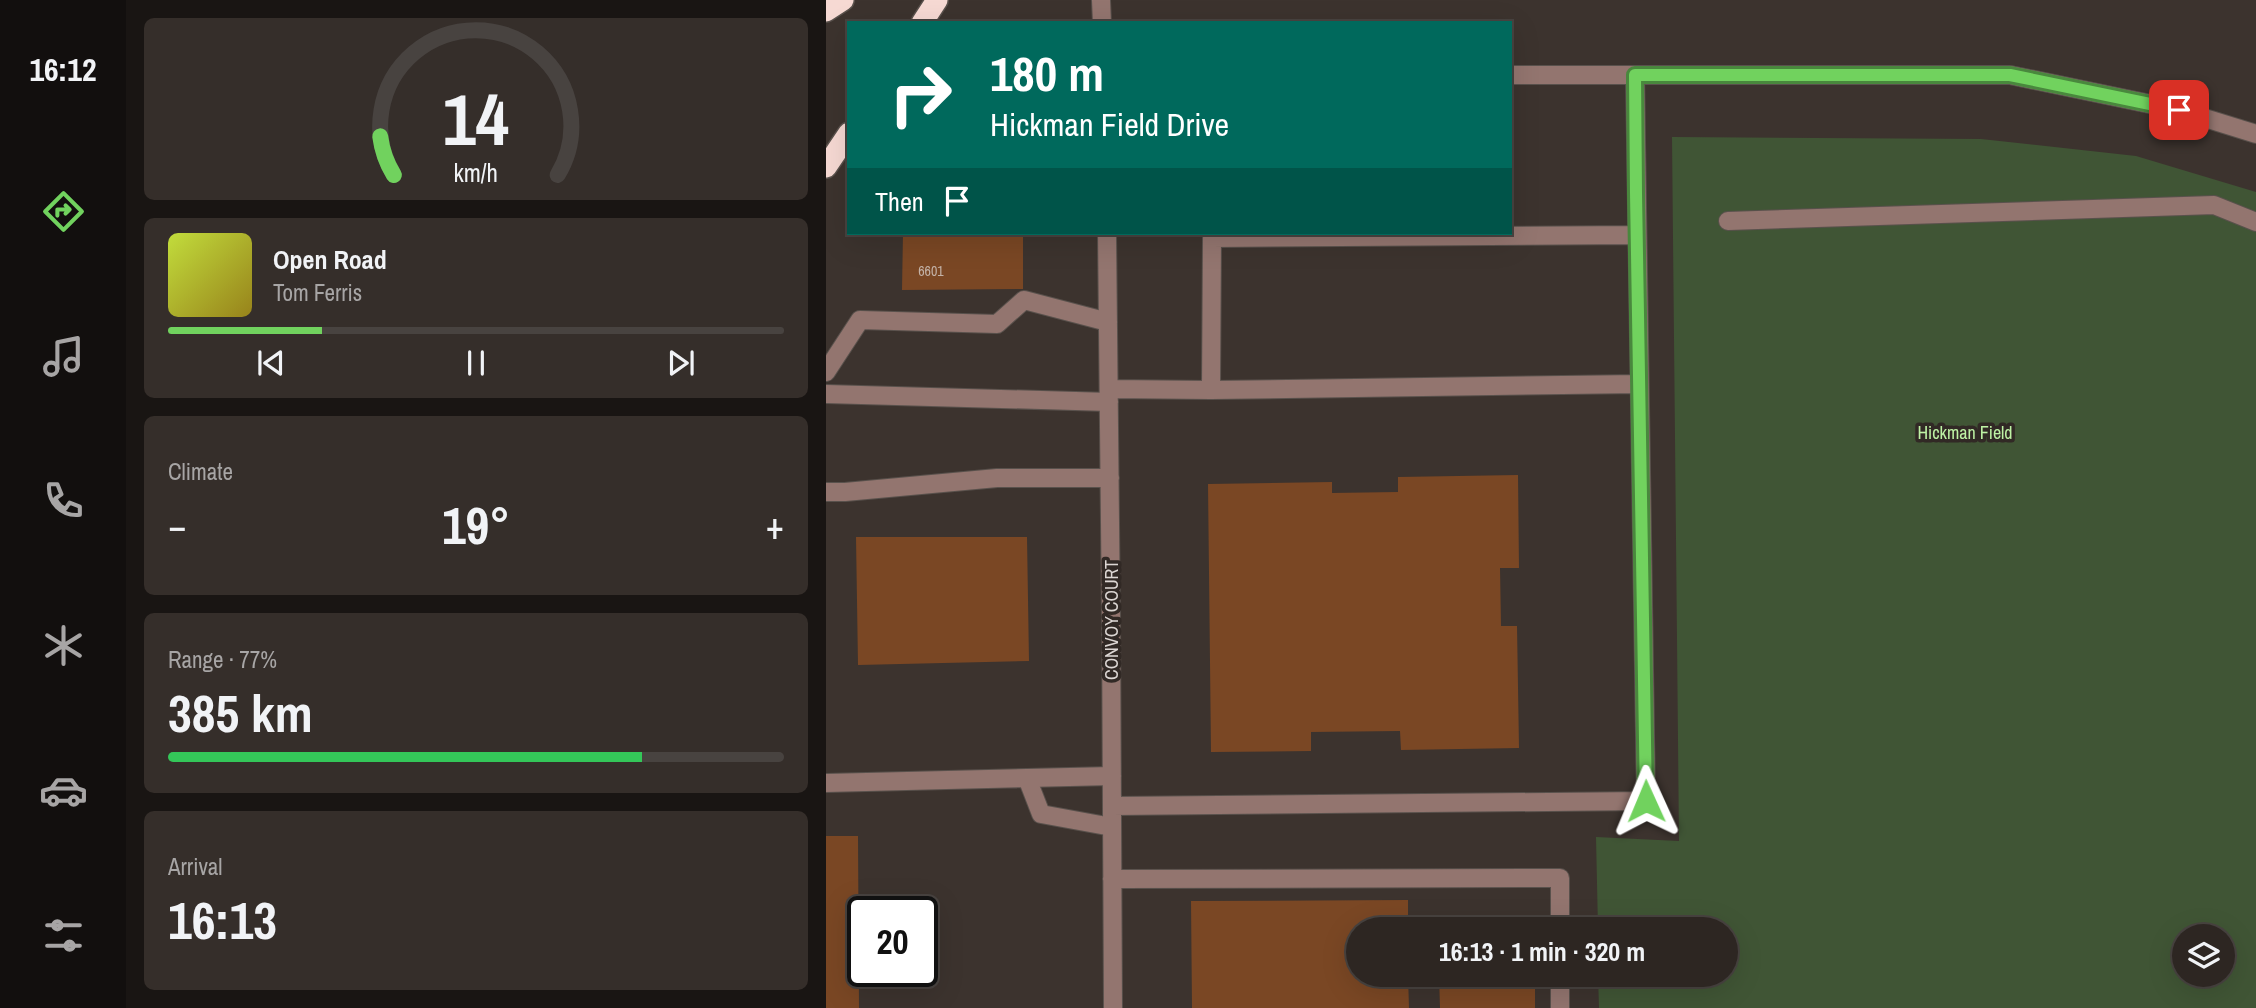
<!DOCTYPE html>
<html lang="en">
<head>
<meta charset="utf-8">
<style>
  body { margin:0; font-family:"Archivo Narrow",sans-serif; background:#352e2a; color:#f1f3f6; height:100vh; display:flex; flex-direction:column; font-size:26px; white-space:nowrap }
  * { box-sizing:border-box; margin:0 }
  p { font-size:23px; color:#a7a5a5 }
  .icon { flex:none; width:38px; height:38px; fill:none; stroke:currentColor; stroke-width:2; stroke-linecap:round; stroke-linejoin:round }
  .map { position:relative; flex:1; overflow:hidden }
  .sheet { display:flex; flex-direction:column; gap:18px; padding:18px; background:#191513; width:700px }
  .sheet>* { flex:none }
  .banner { position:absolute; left:21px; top:21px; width:665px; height:214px; border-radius:0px; box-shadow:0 7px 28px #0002,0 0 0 2px #484340; background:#00695c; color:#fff; overflow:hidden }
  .controls { position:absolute; left:1346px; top:924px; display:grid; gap:14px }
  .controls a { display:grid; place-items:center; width:63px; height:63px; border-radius:50%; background:#2d2622; box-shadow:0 7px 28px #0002,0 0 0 2px #484340; font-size:35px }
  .speed { position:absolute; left:21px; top:896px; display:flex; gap:14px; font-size:35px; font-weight:700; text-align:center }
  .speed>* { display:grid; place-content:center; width:91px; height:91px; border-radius:50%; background:#2d2622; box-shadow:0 7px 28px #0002,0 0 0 2px #484340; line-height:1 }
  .speed .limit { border:4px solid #111; border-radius:10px; background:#fff; color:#111 }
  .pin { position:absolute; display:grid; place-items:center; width:60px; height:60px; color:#fff; margin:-30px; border-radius:14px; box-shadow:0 4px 10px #0006 }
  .me { position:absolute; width:77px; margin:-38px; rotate:359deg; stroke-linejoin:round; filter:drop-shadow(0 0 5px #0008) }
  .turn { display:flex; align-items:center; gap:24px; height:147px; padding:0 28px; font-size:32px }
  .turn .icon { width:91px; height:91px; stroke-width:2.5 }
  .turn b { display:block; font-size:49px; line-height:60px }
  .then { display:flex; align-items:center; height:66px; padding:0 28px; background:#0003; gap:14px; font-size:26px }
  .big { font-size:52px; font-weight:700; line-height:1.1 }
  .sheet .tile { flex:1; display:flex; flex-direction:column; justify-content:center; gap:10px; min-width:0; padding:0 24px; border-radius:10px; background:#352e2a }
  .sheet .dial { align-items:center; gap:0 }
  .dial svg { height:182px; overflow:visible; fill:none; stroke:#484340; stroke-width:7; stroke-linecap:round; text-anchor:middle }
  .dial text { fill:#f1f3f6; stroke:none }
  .song { display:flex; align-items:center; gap:21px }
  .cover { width:84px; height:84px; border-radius:10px; background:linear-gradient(135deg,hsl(70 70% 55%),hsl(50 70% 35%)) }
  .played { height:7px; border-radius:4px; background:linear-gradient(90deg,#71d25e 25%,#484340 25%) }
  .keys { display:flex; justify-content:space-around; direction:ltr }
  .heat { display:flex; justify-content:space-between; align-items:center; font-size:38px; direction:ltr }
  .charge { height:10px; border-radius:5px; background:linear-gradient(90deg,#34c759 77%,#484340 0) }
  .trip { position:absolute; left:520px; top:917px; width:392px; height:70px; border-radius:35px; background:#2d2622; box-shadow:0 7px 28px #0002,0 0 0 2px #484340; font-weight:700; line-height:70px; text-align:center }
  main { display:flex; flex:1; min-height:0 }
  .tabs { display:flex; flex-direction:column; width:126px; justify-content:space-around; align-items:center; background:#120f0e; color:#a7a5a5 }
  .tabs .icon { width:49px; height:49px }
  .tabs .selected { color:#71d25e }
  .tabs b { font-size:32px; color:#f1f3f6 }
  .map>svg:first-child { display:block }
</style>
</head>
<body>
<main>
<nav class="tabs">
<b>16:12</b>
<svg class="icon selected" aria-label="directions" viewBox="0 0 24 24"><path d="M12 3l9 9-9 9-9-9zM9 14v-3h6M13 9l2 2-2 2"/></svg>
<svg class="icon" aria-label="music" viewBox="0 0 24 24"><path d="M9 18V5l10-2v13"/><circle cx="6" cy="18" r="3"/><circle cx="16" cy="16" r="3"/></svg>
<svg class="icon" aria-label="phone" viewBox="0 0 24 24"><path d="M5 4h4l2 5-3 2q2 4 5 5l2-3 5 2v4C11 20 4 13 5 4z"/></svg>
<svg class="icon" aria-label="climate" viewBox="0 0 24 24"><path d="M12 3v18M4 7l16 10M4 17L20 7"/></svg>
<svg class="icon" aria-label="car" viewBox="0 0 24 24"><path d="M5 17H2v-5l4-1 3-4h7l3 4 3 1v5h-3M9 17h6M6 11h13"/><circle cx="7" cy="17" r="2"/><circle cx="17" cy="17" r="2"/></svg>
<svg class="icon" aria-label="filters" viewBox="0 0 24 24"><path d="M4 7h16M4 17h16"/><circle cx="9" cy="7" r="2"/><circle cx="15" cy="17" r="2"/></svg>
</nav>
<section class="sheet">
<div class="tile dial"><svg viewBox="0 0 100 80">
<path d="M14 69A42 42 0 1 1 86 69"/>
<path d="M14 69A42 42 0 0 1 8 52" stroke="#71d25e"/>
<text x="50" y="56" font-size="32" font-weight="700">14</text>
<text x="50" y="72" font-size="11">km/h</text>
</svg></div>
<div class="tile">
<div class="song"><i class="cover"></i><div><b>Open Road</b><p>Tom Ferris</p></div></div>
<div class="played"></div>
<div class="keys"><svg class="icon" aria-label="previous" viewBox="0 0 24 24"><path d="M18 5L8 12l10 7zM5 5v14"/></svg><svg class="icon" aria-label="pause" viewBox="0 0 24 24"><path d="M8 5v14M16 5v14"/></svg><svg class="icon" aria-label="next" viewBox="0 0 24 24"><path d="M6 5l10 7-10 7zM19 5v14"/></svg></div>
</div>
<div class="tile"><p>Climate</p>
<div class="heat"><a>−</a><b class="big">19°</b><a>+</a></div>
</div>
<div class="tile"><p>Range · 77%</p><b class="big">385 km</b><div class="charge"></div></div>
<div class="tile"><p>Arrival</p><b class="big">16:13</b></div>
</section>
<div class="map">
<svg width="1430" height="1008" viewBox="0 0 1430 1008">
  <rect width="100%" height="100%" fill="#3c332e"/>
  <path fill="#405535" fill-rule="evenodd" d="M846,137L1155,139L1310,156L1430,192V1008H773L772,975H900V929H772L770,837L853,841ZM1358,936H1396V975H1358Z"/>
  <path fill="#7a4724" d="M77,233H197V289L76,290Z
    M692,475L693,568H674L675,626H691L693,748L575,750L574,731L485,732V751L385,752L382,484L506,482V493L572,492V477Z
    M30,537H201L203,661L32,665Z
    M0,836H32L33,1008H0Z
    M582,900V929H532V975H582L583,1008H366L365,901Z
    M708,917V929H613L612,919Z
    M613,975H709V1008H614Z"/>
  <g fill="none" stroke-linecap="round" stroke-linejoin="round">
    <defs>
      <path id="minor" d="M275,0L276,23
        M684,75H1184L1353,110L1430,134
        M902,221L1388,205L1430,222
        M281,233L285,619L287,1008
        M810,235L386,238L385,390L813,384
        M0,372L34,320L171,324L198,300L282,322
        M283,389L385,390
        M0,394L283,402
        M0,492H19L171,478H284
        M201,778L215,814L286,827
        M0,783L286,776
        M286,806L820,801L809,75
        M286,879L734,878V929
        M734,1008V975"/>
      <path id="highway" d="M0,11L17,0
        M96,23L111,0
        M0,167L23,133"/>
    </defs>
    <use href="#minor" stroke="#59514c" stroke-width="20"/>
    <use href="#highway" stroke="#59514c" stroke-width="24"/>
    <use href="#minor" stroke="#93756f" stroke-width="18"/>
    <use href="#highway" stroke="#f6d9d3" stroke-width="21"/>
  </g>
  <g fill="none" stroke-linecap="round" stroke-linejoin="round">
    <defs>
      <path id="route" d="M820,801L810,193L809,75H1184L1353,110"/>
    </defs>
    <use href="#route" stroke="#49883d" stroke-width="18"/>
    <use href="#route" stroke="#71d25e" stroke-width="12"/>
  </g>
  <g text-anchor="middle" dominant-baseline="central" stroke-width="7" stroke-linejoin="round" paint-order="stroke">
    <g font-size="14" fill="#c4b3a8">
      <text x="105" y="271">6601</text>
    </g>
    <g font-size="18" fill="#bef2a4" stroke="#312925">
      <text x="1139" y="432">Hickman Field</text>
    </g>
    <g font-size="18" fill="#ddd7d4" stroke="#312925">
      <text transform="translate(285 620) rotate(-90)">CONVOY COURT</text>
    </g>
  </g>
</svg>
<div class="controls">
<a><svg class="icon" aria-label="layers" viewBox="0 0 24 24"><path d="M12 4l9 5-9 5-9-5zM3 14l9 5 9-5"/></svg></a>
</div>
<div class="speed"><div class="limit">20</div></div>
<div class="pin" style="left:1353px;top:110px;background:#d93025"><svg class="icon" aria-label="arrive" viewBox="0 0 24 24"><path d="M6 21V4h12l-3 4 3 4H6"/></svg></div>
<svg class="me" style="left:820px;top:801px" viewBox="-20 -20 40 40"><path d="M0-17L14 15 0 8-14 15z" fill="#71d25e" stroke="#fff" stroke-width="4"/></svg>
<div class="trip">16:13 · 1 min · 320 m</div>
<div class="banner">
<div class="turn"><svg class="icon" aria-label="right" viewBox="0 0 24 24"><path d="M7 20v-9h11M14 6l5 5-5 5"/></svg><div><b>180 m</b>Hickman Field Drive</div></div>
<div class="then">Then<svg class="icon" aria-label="arrive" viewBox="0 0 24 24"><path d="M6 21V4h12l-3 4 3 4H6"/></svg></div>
</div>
</div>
</main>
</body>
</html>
